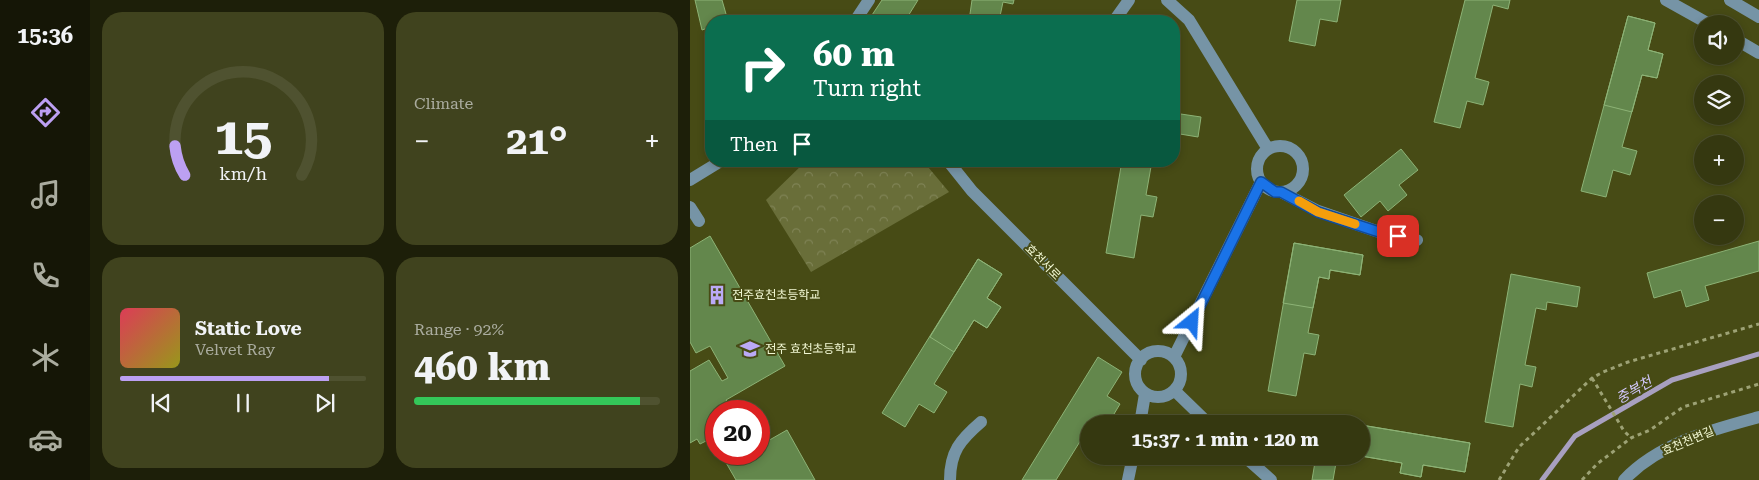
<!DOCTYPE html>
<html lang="en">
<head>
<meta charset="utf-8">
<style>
  body { margin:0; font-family:"Roboto Serif","Noto Sans KR",serif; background:#40431e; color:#f1f3f6; height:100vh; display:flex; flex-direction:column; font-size:19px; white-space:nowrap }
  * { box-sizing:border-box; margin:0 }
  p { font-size:16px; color:#aaac9f }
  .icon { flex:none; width:28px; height:28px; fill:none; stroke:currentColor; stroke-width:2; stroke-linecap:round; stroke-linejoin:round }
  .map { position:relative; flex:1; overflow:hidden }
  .side { display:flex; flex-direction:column; gap:12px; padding:12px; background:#1d1f09; width:600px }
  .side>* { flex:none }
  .banner { position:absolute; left:15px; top:15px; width:475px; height:152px; border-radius:20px; box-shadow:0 2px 8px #0003,0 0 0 1px #4f5230; background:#0b6e4f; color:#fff; overflow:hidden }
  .fabs { position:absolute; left:1004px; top:15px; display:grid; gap:10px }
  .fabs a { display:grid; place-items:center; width:50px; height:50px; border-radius:50%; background:#353810; box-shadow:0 2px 8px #0003,0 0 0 1px #4f5230; font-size:25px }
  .speed { position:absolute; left:15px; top:400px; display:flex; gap:10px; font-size:25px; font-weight:700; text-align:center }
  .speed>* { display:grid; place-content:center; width:65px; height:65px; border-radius:50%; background:#353810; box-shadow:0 2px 8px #0003,0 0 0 1px #4f5230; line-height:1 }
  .speed .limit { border:8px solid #d22; background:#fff; color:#111 }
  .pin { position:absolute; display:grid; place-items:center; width:42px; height:42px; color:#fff; margin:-21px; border-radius:10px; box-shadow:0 2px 8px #0006 }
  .me { position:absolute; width:55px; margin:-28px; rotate:27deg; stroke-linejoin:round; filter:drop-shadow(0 0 4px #0008) }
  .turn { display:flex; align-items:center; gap:18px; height:105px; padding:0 25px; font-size:22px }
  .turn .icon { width:65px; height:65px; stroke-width:2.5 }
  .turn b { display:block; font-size:35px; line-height:42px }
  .then { display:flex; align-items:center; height:48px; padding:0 25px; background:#0003; gap:10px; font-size:19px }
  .big { font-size:38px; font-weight:700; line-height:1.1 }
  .side .widget { flex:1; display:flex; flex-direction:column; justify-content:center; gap:8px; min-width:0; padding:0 18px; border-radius:20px; background:#40431e }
  .side .dial { align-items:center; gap:0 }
  .dial svg { height:130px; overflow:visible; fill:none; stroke:#4f5230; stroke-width:7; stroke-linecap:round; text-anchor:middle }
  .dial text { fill:#f1f3f6; stroke:none }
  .song { display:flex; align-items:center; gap:15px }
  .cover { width:60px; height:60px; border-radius:8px; background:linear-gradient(135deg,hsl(350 70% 55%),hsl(60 70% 35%)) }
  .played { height:5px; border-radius:2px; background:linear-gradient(90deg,#bca0f2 85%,#4f5230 85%) }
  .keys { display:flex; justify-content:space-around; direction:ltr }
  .heat { display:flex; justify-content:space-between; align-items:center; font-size:28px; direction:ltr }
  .charge { height:8px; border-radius:4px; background:linear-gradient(90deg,#34c759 92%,#4f5230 0) }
  .side .tiles { flex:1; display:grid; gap:12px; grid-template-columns:repeat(2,1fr) }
  .trip { position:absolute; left:390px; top:415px; width:290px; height:50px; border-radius:25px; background:#353810; box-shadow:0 2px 8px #0003,0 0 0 1px #4f5230; font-weight:700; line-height:50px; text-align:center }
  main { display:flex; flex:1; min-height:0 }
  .tab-bar { display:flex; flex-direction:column; width:90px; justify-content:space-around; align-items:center; background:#151606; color:#aaac9f }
  .tab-bar .icon { width:35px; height:35px }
  .tab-bar .selected { color:#bca0f2 }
  .tab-bar b { font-size:22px; color:#f1f3f6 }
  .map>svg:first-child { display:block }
</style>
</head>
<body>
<main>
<nav class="tab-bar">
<b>15:36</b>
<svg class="icon selected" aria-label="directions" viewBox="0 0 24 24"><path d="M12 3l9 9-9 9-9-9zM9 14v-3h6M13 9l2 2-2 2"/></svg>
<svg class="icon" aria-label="music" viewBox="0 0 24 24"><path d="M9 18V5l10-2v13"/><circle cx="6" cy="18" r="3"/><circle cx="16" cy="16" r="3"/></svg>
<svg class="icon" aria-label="phone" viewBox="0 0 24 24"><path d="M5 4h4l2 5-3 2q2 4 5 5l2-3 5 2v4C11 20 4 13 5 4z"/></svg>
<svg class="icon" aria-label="climate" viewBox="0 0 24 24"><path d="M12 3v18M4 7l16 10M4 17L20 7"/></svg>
<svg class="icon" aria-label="car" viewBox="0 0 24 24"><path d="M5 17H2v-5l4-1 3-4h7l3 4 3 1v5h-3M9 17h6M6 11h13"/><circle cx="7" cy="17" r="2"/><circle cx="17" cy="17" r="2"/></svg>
</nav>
<section class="side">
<div class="tiles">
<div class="widget dial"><svg viewBox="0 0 100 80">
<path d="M14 69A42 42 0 1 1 86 69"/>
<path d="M14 69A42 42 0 0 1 8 51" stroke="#bca0f2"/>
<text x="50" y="56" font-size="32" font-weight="700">15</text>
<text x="50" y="72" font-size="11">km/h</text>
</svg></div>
<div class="widget"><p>Climate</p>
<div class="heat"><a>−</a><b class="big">21°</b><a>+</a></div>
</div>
<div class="widget">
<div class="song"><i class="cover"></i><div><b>Static Love</b><p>Velvet Ray</p></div></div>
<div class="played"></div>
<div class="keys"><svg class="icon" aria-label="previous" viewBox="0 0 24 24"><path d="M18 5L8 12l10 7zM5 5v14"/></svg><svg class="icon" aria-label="pause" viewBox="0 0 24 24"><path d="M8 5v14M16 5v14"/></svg><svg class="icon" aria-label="next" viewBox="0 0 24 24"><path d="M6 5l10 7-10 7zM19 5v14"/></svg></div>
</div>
<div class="widget"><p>Range · 92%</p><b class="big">460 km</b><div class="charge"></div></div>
</div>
</section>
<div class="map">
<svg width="1069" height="480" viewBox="0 0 1069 480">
  <defs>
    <pattern id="park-crowns" width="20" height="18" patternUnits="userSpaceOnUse" patternTransform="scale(1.25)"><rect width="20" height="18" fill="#696e39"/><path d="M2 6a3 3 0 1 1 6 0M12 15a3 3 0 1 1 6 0" fill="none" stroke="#7f8355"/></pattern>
  </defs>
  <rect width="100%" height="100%" fill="#474b15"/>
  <path fill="url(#park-crowns)" d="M116,161H233L259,192L121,272L76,200Z"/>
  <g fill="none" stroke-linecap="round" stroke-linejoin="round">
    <path stroke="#a8a0c0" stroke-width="5" d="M852,480L885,436L982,380L1069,354"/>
  </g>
  <path fill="#63874c" stroke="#8db376" d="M5,0H32L38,21H21V27L12,30Z
    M192,0H228L215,21H178Z
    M282,0H324L323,4L313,2L309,21H279Z
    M607,0H651L647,22L630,19L625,46L599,41Z
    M775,0H820L818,9L803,5L785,78L799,82L793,105L777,101L770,128L744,122Z
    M938,16L965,23L958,50L973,54L967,78L952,75L932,147L947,151L940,175L923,170L916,197L891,191Z
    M938,16L965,23L958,50L973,54L967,78L952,75L942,112L914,105Z
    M484,113L511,117L508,137L484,133Z
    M711,149L728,170L709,185L717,195L698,211L690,201L671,217L654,195Z
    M432,161H462L456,195L467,197L463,217L451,215L444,258L416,253Z
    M20,236L95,366L36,400L42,409L52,411H26V446L22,438L10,444L7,439L0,443V371L19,360L32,381L38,378L20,346L6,353L0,342V248Z
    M1069,241V271L1015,286L1019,300L996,307L991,290L964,298L957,273Z
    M604,243L673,255L670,275L640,270L639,279L629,277L618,333L629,335L625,355L614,353L606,396L578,391Z
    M604,243L673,255L670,275L640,270L639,279L629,277L623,308L593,303Z
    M288,259L312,274L297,298L311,307L297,328L284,320L244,384L257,392L244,413L229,404L215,427L192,413Z
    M288,259L312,274L297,298L311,307L297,328L284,320L264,352L240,337Z
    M821,274L890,287L887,307L857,302L856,310L846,308L835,365L846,367L842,387L830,384L823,427L795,422Z
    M408,357L432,372L417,396L430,404L418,424H414L404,418L401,424H399V427L366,480H332Z
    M632,419L662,423L664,424H631Z
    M671,425L780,443L775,472L733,465L731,477L710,473L712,463L671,456Z
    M671,425L780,443L775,472L733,465L731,477L710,473L712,463L671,456Z
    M97,430L125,480H46L31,454H69V446Z
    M626,456H655L654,464L646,463L643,480H622Z"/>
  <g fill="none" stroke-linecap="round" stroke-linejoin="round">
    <path stroke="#9da275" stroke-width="3" stroke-dasharray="4 4" stroke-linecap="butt" d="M902,378L934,431L941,438
      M809,480L829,447L902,378L913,372L938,362L1069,324
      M892,480L907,464L941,438L960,430L993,407L1069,384"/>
    <path stroke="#7694a6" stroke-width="12" d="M477,0L499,20L578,149
      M976,0L1019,24
      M1040,0L1069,17
      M165,21L179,0
      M424,21L439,0
      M1045,39L1069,53
      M567 169a23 23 0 1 1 46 0a23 23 0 1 1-46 0Z
      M258,161L282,191L451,360
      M0,180L31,161
      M591,192L628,211L689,232L727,240
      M0,207L9,221
      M445 374a23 23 0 1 1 46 0a23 23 0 1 1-46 0Z
      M484,357L571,182
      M485,391L519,424
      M450,424L455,394
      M554,456L581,480
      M260,480C260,452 270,440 291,422
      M438,480L443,456
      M934,480C969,443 1021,430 1069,417"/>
  </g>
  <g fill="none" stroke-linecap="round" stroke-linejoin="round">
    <defs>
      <path id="route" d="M502,322L571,182L585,192H591L628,212L689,232L708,236"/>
    </defs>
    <use href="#route" stroke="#114b97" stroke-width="12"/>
    <use href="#route" stroke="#1a73e8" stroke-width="9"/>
    <path stroke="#f59e0b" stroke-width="9" d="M609,201L628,212L665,224"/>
  </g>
  <defs>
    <symbol id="building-bare" viewBox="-9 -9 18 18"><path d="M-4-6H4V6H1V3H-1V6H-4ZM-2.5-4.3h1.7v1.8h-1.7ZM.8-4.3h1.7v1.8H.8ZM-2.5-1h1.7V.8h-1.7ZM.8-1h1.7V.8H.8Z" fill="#bbaaf6" stroke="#474b15" stroke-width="2.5" paint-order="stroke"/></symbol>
    <symbol id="school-bare" viewBox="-9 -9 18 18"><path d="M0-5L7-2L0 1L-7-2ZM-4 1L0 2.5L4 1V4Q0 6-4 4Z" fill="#bbaaf6" stroke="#474b15" stroke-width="2.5" paint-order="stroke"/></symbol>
  </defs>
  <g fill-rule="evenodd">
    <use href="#building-bare" x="13" y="281" width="28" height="28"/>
    <use href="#school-bare" x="46" y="335" width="28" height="28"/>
  </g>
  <g text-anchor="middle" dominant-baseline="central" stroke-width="4" stroke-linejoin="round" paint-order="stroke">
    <g font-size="12" fill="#f1f7d3" stroke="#474b15">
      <text transform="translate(353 262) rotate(45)">효천서로</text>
      <text transform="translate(998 441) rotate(-23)">효천천변길</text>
    </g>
    <g font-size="12" fill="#f1f7d3" stroke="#474b15" text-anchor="start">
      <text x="42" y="295">전주효천초등학교</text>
      <text x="75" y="349">전주 효천초등학교</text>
    </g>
    <g font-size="14" font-style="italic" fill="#d2c8fd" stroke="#474b15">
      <text transform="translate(944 390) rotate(-30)">중복천</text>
    </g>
  </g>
</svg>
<div class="fabs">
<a><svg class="icon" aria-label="sound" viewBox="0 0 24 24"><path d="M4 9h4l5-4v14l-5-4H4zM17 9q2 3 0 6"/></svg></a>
<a><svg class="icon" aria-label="layers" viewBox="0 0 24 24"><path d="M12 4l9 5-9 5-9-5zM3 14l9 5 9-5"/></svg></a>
<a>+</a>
<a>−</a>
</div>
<div class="speed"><div class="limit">20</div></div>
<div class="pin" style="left:708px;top:236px;background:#d93025"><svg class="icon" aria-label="arrive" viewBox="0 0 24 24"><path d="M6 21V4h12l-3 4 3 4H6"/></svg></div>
<svg class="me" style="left:502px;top:322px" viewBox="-20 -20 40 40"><path d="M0-17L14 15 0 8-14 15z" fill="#1a73e8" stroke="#fff" stroke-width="4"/></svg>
<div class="trip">15:37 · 1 min · 120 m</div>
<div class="banner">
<div class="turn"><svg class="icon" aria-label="right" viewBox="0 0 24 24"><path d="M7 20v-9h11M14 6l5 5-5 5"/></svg><div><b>60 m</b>Turn right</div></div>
<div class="then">Then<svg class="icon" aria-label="arrive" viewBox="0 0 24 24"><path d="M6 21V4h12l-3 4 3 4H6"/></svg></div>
</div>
</div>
</main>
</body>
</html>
